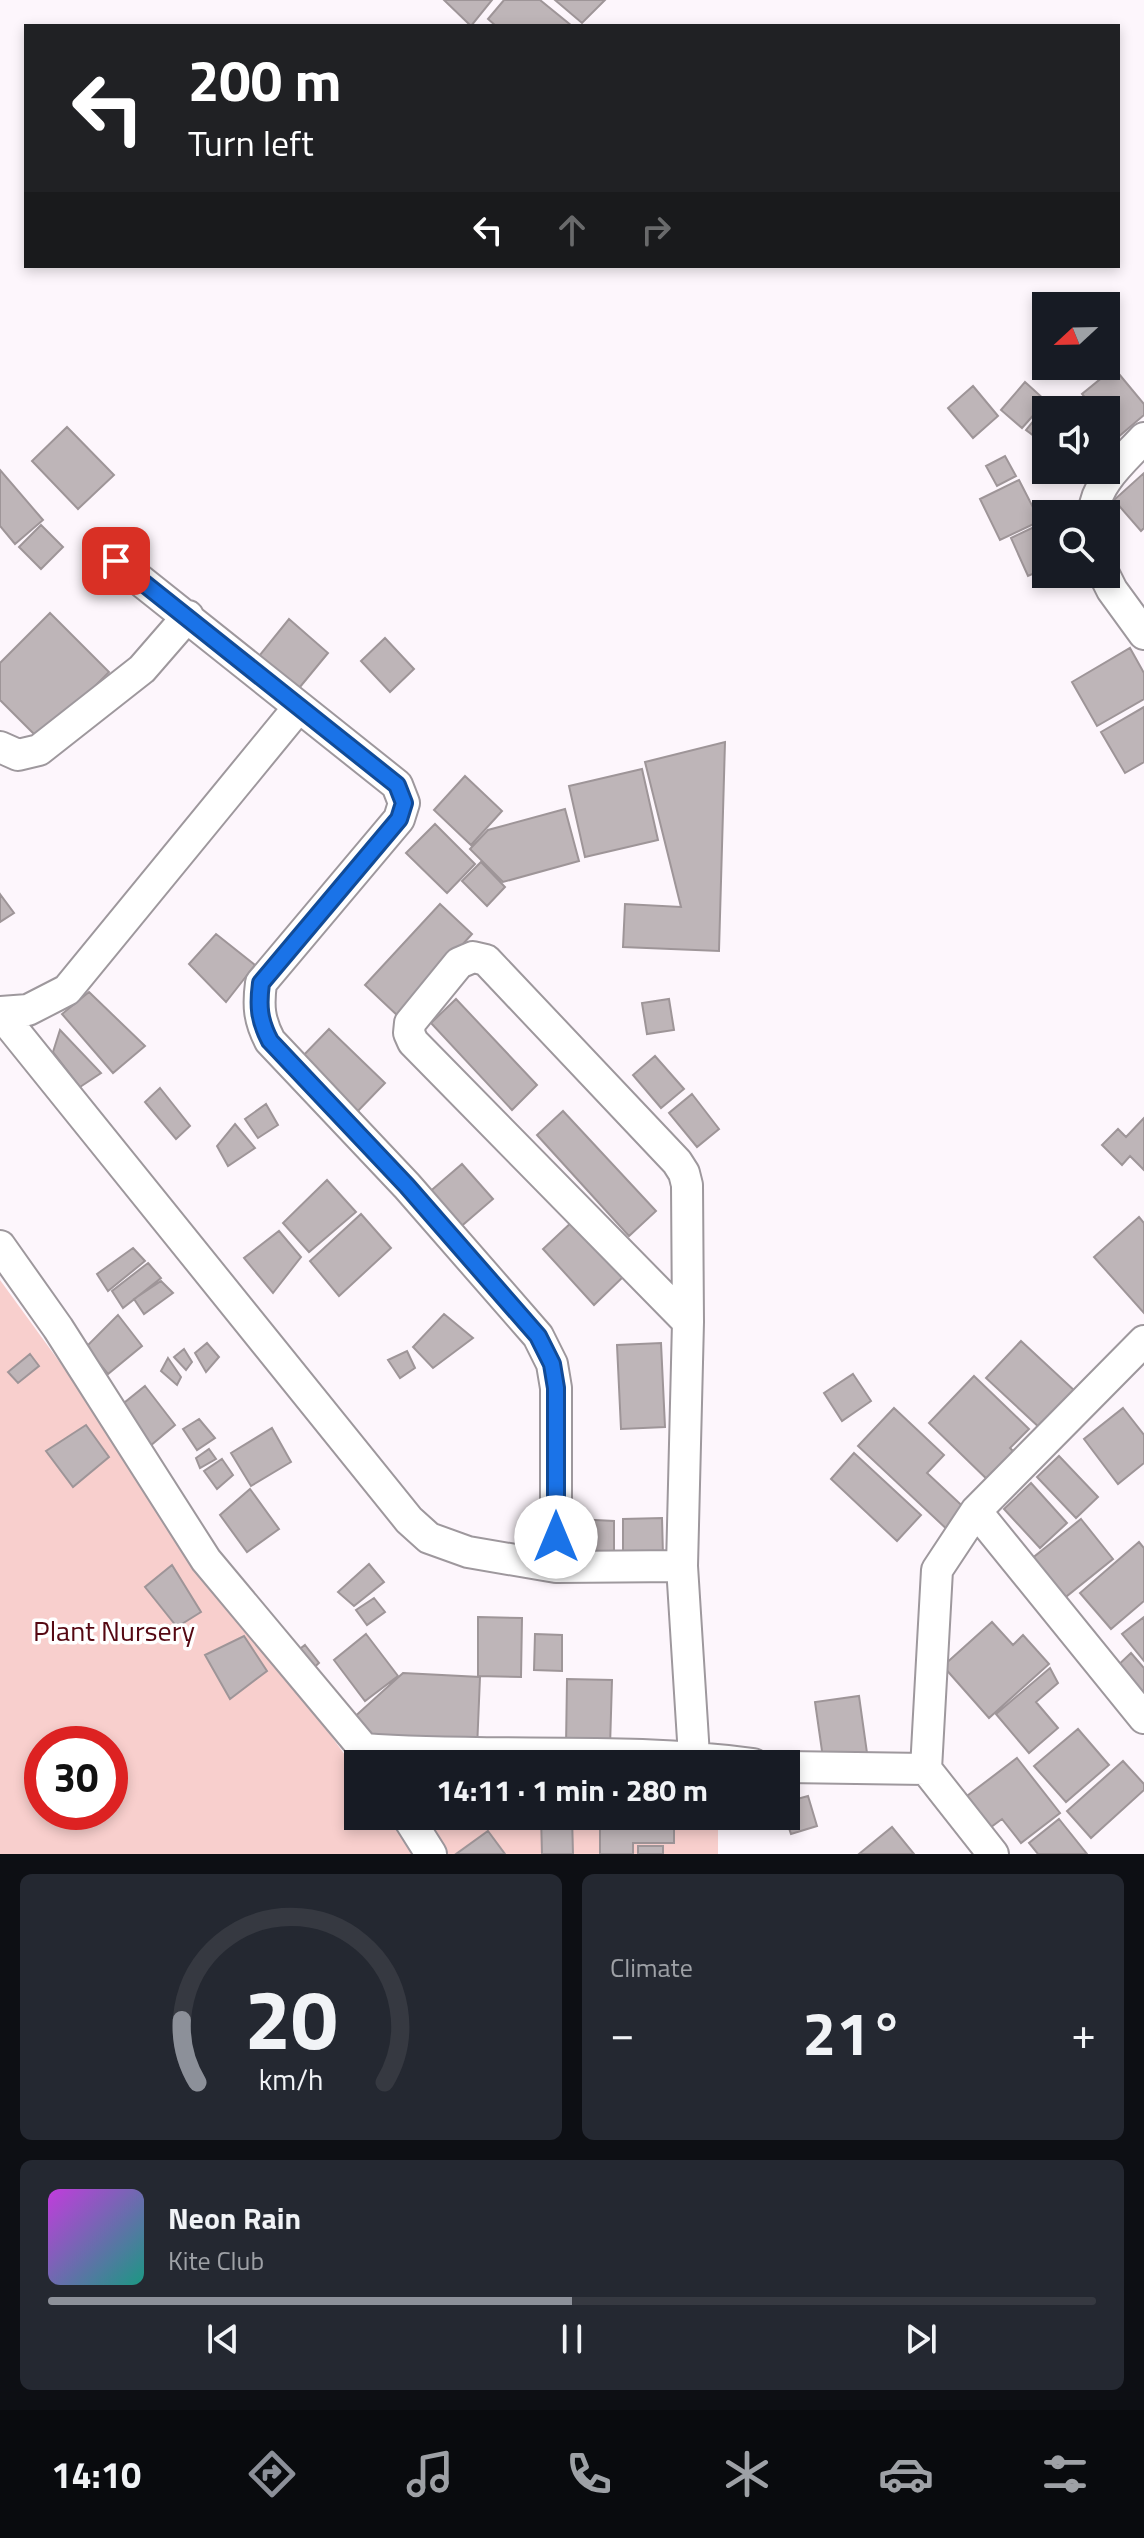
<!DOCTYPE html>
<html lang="en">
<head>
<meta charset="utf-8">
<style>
  body { margin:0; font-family:"Titillium Web",sans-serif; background:#242831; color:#f1f3f6; height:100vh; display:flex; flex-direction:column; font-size:30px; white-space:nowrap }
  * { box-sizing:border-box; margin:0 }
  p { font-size:26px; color:#9ea1a6 }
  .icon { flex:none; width:44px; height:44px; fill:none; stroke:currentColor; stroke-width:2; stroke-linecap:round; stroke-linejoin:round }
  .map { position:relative; height:1854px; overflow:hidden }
  .drawer { display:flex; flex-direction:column; gap:20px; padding:20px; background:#0d0f14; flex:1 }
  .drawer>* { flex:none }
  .hud { position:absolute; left:24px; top:24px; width:1096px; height:244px; border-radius:0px; box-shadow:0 4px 12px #0003; background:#202124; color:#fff; overflow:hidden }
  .needle { width:52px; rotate:248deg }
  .fabs { position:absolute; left:1032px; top:292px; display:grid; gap:16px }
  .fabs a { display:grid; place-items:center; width:88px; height:88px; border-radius:0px; background:#171b24; box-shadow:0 4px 12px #0003; font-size:40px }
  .speed { position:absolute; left:24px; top:1726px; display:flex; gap:16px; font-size:40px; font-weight:700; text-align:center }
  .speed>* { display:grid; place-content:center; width:104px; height:104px; border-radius:50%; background:#171b24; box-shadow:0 4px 12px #0003; line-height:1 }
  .speed .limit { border:12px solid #d22; background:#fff; color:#111 }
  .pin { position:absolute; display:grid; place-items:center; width:68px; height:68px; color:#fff; margin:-34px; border-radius:16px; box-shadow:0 4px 12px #0006 }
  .me { position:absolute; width:88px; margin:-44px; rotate:0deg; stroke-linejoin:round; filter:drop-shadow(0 0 6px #0008) }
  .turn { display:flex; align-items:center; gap:28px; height:168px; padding:0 32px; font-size:36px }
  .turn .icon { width:104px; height:104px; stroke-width:2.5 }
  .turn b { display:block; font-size:56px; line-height:68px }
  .lanes { display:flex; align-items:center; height:76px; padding:0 32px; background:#0003; justify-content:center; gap:40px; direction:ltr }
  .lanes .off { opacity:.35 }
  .big { font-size:60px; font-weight:700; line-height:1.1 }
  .drawer .tile { flex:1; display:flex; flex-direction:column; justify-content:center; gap:12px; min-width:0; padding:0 28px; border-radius:12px; background:#242831 }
  .drawer .dial { align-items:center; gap:0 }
  .dial svg { height:208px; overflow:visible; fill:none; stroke:#363941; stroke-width:7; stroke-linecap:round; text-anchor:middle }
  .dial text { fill:#f1f3f6; stroke:none }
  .song { display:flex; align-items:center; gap:24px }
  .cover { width:96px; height:96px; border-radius:12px; background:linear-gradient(135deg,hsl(290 70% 55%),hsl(170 70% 35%)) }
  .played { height:8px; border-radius:4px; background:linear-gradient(90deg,#8c9099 50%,#363941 50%) }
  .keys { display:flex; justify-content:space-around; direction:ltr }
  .heat { display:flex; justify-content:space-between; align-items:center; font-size:44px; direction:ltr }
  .drawer .tiles { flex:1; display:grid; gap:20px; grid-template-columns:1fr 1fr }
  .tile:last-child { grid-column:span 2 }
  .trip { position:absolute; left:344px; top:1750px; width:456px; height:80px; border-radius:0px; background:#171b24; box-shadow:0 4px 12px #0003; font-weight:700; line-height:80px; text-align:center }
  .tabs { display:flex; height:128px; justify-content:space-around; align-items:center; background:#090b0e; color:#9ea1a6 }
  .tabs .icon { width:56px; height:56px }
  .tabs .current { color:#8c9099 }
  .tabs b { font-size:36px; color:#f1f3f6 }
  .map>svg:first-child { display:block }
</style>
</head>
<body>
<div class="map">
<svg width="1144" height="1854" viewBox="0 0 1144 1854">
  <rect width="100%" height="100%" fill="#fdf6fc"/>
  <path fill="#f8cfcd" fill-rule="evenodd" d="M0,1280L353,1766H358V1816H718V1854H0ZM42,1744H110V1812H42Z"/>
  <path fill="#beb5b8" stroke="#9e9598" stroke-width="2" d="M444,0H492L471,26Z
    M504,0H540L572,26H496L488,19Z
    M555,0H605L582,23Z
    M1114,368L1144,404V415L1117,438L1106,424V410H1095L1082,394Z
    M1025,382L1046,401L1022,428L1001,410Z
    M973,386L998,416L973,438L948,408Z
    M1043,409L1046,411V436L1042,442L1026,430Z
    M67,427L114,475L78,509L32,461Z
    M1005,456L1016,476L997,486L986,466Z
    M0,470L43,520L15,544L0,526Z
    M1144,473V528L1141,531L1114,500Z
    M1019,480L1040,521L1000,540L980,499Z
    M41,525L63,547L41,569L19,547Z
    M1036,526L1046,543V568L1028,576L1011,538Z
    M50,613L109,672L41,741L0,700V663Z
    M289,619L328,653L295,693L255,661Z
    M385,638L414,669L390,692L361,661Z
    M1130,648L1144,673V699L1097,726L1072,682Z
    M1144,707V762L1125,773L1101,732Z
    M725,742L719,951L623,947L625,904L681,907L645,762Z
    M642,769L658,840L585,857L569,786Z
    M465,776L502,811L471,845L434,810Z
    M565,809L579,861L503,882L470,849L488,830Z
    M435,824L475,864L447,893L406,853Z
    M481,862L505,887L487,906L462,881Z
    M0,894L14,913L0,922Z
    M440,904L472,934L398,1016L365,985Z
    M216,934L255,965L226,1002L189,964Z
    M89,992L145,1046L113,1073L62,1014Z
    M456,999L537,1085L512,1110L431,1023Z
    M669,999L674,1030L647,1034L642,1003Z
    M329,1029L385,1083L354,1115L298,1061Z
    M60,1030L101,1073L80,1087L53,1052Z
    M655,1056L684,1089L661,1108L633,1075Z
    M160,1088L190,1126L176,1139L145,1102Z
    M692,1094L719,1129L697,1147L669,1113Z
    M266,1104L278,1125L258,1138L245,1119Z
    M563,1111L656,1211L629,1236L537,1135Z
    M1144,1118V1170L1130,1156L1122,1165L1102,1145L1118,1129L1126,1137Z
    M235,1124L255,1148L228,1166L217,1146Z
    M462,1164L493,1199L458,1229L427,1194Z
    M327,1180L356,1212L309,1252L283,1223Z
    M361,1214L391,1248L339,1296L310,1261Z
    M1139,1217L1144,1223V1313L1094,1257Z
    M573,1221L624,1276L594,1305L543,1249Z
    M279,1231L301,1257L273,1293L244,1258Z
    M133,1248L145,1261L108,1291L97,1274Z
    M148,1263L161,1278L123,1308L112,1291Z
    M161,1281L173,1293L144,1314L134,1299Z
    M444,1314L473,1338L433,1368L413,1347Z
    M118,1315L142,1346L108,1374L86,1347Z
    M1021,1341L1076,1392L1041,1429L986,1378Z
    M207,1343L219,1357L206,1372L195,1353Z
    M661,1343L665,1427L621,1429L617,1345Z
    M184,1349L192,1362L186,1370L174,1357Z
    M407,1351L415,1368L400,1378L388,1360Z
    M30,1354L39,1366L18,1383L8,1372Z
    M168,1358L181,1377L177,1385L161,1371Z
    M853,1374L871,1401L842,1421L824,1393Z
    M974,1376L1029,1429L1010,1448L1020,1458L994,1486L929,1423Z
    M145,1386L175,1425L150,1446L119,1407Z
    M894,1408L944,1455L927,1473L971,1514L952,1534L858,1446Z
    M1123,1408L1144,1435V1463L1118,1484L1084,1439Z
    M199,1419L215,1438L197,1450L183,1429Z
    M86,1425L109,1457L73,1487L46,1451Z
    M272,1428L291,1462L251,1486L231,1453Z
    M209,1449L216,1459L200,1468L196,1458Z
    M854,1453L921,1515L897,1541L831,1479Z
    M1059,1456L1098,1497L1076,1518L1037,1477Z
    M222,1459L233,1475L217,1489L204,1471Z
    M1031,1483L1067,1523L1040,1548L1004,1509Z
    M250,1489L279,1529L247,1552L220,1515Z
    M662,1518L663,1556H623V1519Z
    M575,1519L614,1521V1563L575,1555Z
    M1081,1519L1113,1559L1062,1600L1030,1560Z
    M1139,1542L1144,1548V1601L1111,1629L1080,1593Z
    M369,1564L384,1582L354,1606L338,1592Z
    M172,1565L201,1612L177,1627L145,1587Z
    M374,1598L385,1612L367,1625L356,1610Z
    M478,1617L522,1618L521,1677L478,1676Z
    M1144,1617V1661L1122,1634Z
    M992,1622L1013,1645L1023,1635L1049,1664L989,1718L943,1666Z
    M366,1634L398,1676L365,1701L334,1660Z
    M535,1634L562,1635V1671L534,1670Z
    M244,1636L267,1671L230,1699L205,1655Z
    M305,1645L319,1663L307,1674L292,1655Z
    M1131,1653L1144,1668V1704L1113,1670Z
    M1050,1668L1058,1683L1036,1702L1058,1728L1029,1753L996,1714Z
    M403,1673L480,1677L477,1749L374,1744L351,1720Z
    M567,1679L612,1680L610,1747L566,1746Z
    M859,1696L868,1760L824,1765L815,1702Z
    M1078,1729L1109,1765L1066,1802L1034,1766Z
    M1017,1758L1060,1813L1021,1843L1002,1819L991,1827L967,1796Z
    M1123,1761L1144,1784V1790L1091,1838L1067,1811Z
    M808,1796L817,1826L791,1834L785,1816L786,1802Z
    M541,1816H572L573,1854H542Z
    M600,1816H674V1843H633V1854H600Z
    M1059,1819L1087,1854H1038L1029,1843Z
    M892,1827L914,1854H859Z
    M488,1831L505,1854H456Z
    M638,1846H663V1854H638Z"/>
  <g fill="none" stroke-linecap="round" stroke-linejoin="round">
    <defs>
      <path id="minor" d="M1094,514C1094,484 1125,459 1144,438
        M1104,574L1112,590L1144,634
        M0,747L18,755L39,750L142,669L188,616
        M0,1012L28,1010L67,990L298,708
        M0,1013L409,1520L429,1538L468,1552L556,1567V1388L552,1364L538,1336L407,1186L270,1041C259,1020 258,1006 261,983L399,819L404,803L397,785L116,561
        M0,1246L58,1328L206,1560L364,1749C494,1759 625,1746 753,1764
        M688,1322L413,1042L409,1033L410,1023L459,963L473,957L486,960L677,1162L684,1173L687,1185L688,1322L682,1566L694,1756
        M976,1511L1144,1718
        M556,1567L682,1566
        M786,1767L926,1769
        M407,1816L431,1854
        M993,1854L926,1769L937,1570L976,1511L1144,1341"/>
    </defs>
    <use href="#minor" stroke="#9e989d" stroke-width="34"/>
    <use href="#minor" stroke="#fff" stroke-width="30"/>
  </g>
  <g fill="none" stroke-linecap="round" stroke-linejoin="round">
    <defs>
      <path id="route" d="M116,561L397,785L404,803L399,819L261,983C258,1006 259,1020 270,1041L407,1186L538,1336L552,1364L556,1388V1537"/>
    </defs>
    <use href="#route" stroke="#114b97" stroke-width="20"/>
    <use href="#route" stroke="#1a73e8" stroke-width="14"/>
  </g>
  <g text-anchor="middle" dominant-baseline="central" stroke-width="7" stroke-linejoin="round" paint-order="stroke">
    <g font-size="28" fill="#550812" stroke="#fff">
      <text x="114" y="1630">Plant Nursery</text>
    </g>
  </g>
</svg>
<div class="fabs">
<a><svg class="needle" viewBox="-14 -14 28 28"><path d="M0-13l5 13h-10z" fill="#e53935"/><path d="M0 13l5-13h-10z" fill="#9ea1a6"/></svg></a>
<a><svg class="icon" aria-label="sound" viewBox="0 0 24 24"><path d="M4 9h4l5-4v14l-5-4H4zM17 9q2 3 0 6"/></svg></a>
<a><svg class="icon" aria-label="search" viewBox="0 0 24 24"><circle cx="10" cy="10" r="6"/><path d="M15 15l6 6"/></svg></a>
</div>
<div class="speed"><div class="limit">30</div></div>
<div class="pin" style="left:116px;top:561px;background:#d93025"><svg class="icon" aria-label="arrive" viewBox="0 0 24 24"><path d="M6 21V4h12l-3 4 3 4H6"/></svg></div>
<svg class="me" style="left:556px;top:1537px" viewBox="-20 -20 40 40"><circle r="19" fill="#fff"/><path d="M0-13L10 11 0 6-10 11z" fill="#1a73e8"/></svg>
<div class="trip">14:11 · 1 min · 280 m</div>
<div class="hud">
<div class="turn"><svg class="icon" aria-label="left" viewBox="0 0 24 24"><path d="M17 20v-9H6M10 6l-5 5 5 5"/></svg><div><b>200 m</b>Turn left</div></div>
<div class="lanes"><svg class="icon" aria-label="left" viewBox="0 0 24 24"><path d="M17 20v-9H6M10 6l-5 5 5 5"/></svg><svg class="icon off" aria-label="ahead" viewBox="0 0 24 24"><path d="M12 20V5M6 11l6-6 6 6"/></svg><svg class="icon off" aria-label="right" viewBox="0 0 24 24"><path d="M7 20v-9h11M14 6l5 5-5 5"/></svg></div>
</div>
</div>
<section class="drawer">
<div class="tiles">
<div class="tile dial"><svg viewBox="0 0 100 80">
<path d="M14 69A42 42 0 1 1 86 69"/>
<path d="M14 69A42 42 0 0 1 8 45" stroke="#8c9099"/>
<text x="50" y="56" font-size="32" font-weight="700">20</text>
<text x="50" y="72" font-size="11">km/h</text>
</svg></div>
<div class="tile"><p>Climate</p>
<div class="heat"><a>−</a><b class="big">21°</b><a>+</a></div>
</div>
<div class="tile">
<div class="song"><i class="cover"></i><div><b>Neon Rain</b><p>Kite Club</p></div></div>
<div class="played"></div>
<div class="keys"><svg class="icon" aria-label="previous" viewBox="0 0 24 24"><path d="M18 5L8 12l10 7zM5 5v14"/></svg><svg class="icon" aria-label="pause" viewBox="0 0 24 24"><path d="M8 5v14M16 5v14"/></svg><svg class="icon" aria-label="next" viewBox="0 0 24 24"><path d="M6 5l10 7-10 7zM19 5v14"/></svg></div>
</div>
</div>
</section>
<nav class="tabs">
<b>14:10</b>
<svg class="icon current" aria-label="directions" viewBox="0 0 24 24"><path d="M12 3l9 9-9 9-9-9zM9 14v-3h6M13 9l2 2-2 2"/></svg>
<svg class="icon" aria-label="music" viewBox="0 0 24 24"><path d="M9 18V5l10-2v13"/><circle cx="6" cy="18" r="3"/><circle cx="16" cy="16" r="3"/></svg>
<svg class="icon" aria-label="phone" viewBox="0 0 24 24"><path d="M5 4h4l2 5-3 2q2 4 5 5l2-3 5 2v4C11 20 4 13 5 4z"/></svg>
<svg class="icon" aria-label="climate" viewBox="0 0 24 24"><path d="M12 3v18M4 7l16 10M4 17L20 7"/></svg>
<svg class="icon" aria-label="car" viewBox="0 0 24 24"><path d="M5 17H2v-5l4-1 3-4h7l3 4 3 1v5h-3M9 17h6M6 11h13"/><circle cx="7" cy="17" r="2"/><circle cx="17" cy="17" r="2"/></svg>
<svg class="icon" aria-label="filters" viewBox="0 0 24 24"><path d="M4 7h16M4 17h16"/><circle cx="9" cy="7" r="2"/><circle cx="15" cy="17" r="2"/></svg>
</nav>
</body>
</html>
